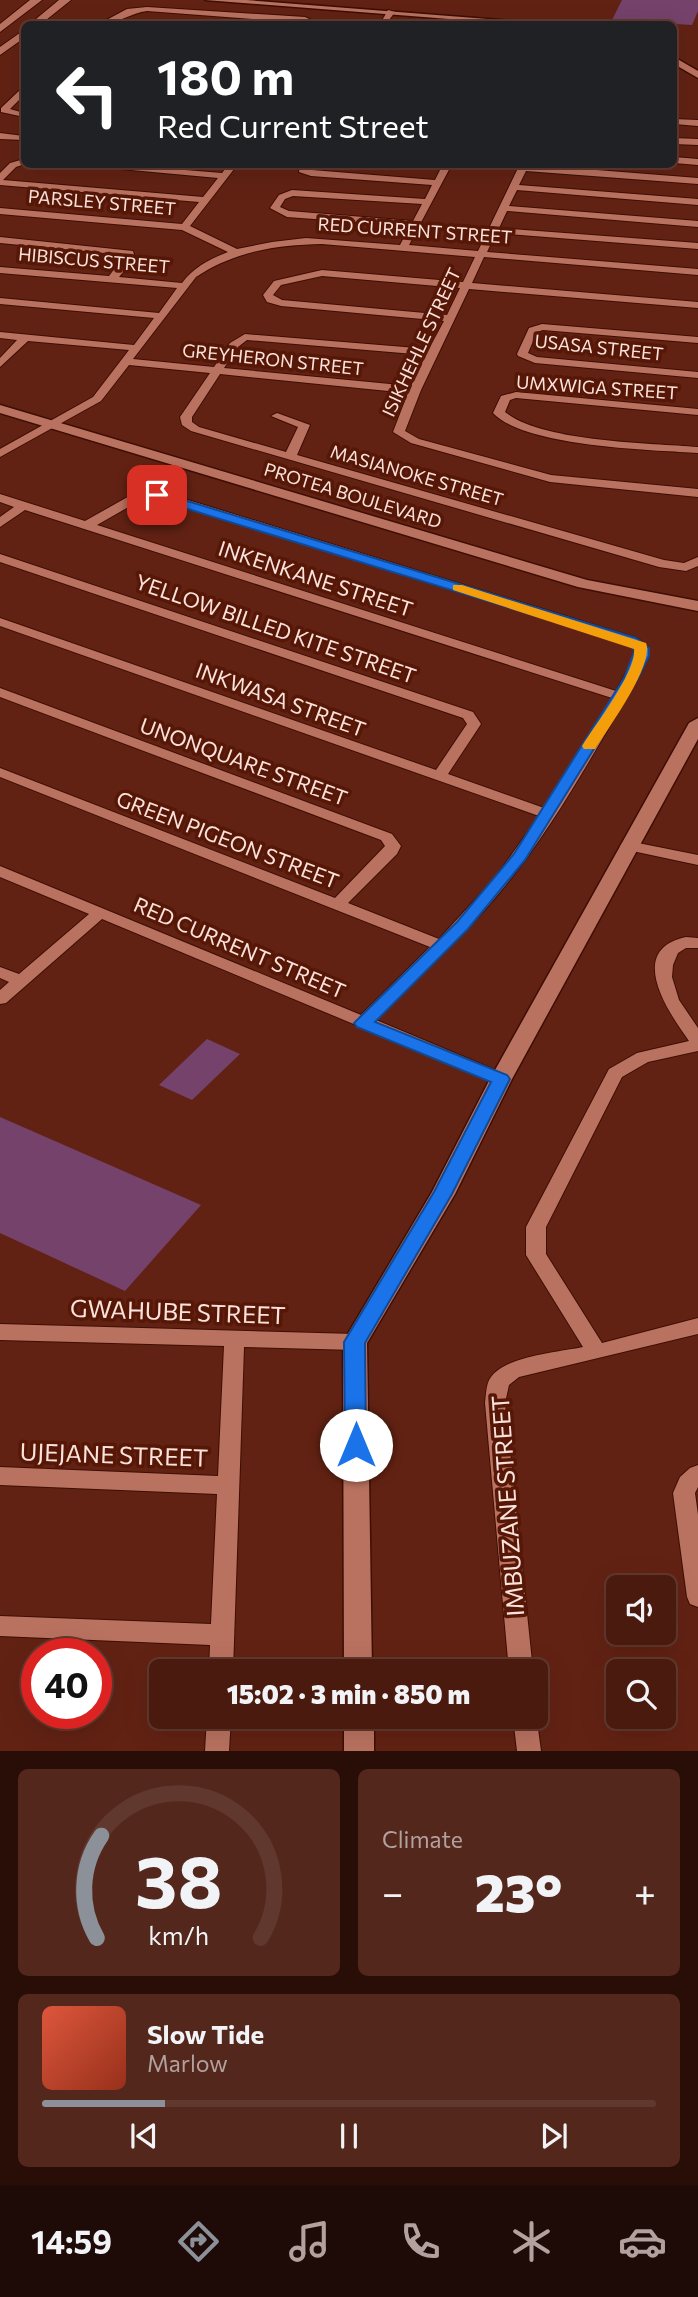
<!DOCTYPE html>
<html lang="en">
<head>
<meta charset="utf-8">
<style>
  body { margin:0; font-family:Commissioner,sans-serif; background:#54271c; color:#f1f3f6; height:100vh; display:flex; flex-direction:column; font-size:26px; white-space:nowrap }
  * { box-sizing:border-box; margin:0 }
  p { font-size:23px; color:#b2a19e }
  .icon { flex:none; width:38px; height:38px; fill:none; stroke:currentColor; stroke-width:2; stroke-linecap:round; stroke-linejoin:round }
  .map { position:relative; height:1751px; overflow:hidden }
  .side { display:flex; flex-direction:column; gap:18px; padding:18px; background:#290e08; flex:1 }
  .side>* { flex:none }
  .banner { position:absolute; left:21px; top:21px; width:656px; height:147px; border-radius:10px; box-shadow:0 7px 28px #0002,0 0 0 2px #61382e; background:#202124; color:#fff; overflow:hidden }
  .fabs { position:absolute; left:606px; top:1575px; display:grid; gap:14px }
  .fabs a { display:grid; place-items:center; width:70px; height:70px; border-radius:10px; background:#4a1a0e; box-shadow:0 7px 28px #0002,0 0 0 2px #61382e; font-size:35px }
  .speed { position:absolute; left:21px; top:1638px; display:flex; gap:14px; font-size:35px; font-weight:700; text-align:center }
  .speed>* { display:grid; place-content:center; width:91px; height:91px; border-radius:50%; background:#4a1a0e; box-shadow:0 7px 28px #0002,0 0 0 2px #61382e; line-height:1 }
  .speed .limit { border:10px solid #d22; background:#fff; color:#111 }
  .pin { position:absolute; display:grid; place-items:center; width:60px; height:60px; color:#fff; margin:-30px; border-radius:14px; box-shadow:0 4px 10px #0006 }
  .me { position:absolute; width:77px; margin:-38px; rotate:0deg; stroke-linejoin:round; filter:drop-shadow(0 0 5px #0008) }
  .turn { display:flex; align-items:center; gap:24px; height:147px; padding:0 21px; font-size:32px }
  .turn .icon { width:91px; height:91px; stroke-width:2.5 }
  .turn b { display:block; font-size:49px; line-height:60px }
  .big { font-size:52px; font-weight:800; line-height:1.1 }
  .side .tile { flex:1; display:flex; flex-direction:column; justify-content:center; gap:10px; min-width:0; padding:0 24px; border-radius:10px; background:#54271c }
  .side .dial { align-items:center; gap:0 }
  .dial svg { height:182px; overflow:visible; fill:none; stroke:#61382e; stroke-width:7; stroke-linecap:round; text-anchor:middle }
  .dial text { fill:#f1f3f6; stroke:none }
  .song { display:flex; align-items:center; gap:21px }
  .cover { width:84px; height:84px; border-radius:10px; background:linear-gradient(135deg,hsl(10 70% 55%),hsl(10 70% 35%)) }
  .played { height:7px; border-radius:4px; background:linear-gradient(90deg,#8c9099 20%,#61382e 20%) }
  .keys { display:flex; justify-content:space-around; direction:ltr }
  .heat { display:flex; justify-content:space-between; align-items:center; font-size:38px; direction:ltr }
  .side .tiles { flex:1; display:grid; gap:18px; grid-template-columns:1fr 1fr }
  .tile:last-child { grid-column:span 2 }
  .trip { position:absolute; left:149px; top:1659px; width:399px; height:70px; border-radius:10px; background:#4a1a0e; box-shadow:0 7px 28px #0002,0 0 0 2px #61382e; font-weight:800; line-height:70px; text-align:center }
  .dock { display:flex; height:112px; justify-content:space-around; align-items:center; background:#1e0a06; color:#b2a19e }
  .dock .icon { width:49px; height:49px }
  .dock .on { color:#8c9099 }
  .dock b { font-size:32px; color:#f1f3f6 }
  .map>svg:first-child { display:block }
</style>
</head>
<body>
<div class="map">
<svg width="698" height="1751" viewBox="0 0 698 1751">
  <rect width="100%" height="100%" fill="#622213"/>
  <path fill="#74426a" d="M622,0H698V11L692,25L612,20Z
    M207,1039L240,1054L192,1100L159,1085Z
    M0,1117L201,1205L125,1291L0,1233Z"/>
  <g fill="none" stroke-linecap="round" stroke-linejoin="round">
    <defs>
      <path id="minor" d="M147,7L305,17L320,24L147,11C131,13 115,25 99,24L127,9Z
        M388,10L395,12L386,24H380Z
        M21,89H24V95L10,109L24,113V117L1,112V108Z
        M674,119L698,120V126L674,124Z
        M0,133L24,136V140L0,139Z
        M674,138L698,139V145L674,144Z
        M674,157L698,159V165L674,163Z
        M24,159L25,164L16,167L3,180L203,197L218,178L66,164H111L222,173L229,164H238L190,226L237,249L272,242L306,238L400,245L410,226L287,217L270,208L279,195L292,190L425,199L432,185L311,176L299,172L300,164H309L307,169L312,170L435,180L443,164H452L409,245L478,251L520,164L698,178V184L526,171L519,185L698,199V205L517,190L509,206L698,221V227L507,211L499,228L698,243V249L496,233L487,252L698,269V275L484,257L472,283L698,302V308L469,289L421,390L405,431L419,439L551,475L698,489V497L550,482L411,443L393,432L408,393L220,374L192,417V422L199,427L286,452L298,427L271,416L277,413L310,425L297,455L664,560L684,563L698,557V566L686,571L659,567L191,431L182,425L180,417L210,373L129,365L101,401L0,457V449L93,397L129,350L28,341L0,367V358L17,340L0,338V332L134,345L154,318L0,304V298L159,313L177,288L0,273V267L109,276L125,255L0,243V237L133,251L135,258L119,277L182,283C194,267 210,259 228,252L182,230L0,214V208L182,224L199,202L0,185V173L10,163ZM293,196L422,204L413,221L289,211L280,207L285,199ZM322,244L475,257L463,282L322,270L274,281L263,295L267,302L281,306L444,321L429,349L245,334L230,343L214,367L133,359L196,277C235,251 277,245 322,244ZM322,276L460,288L447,315L282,300L273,295L281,285ZM247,340L426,355L411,386L224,368L238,347Z
        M542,324L698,337V343L543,330L537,332L528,353L537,357L698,372V378L535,363L518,356L517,354L529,328Z
        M516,392L698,409V415L516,398L510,400L505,412C542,442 649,443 698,447V453C651,450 525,447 493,413L501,396Z
        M165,493L637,638L649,648V656L638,678C596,748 557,822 505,886C466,934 420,976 376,1020L507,1075L510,1079L507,1083H495L102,919L6,1003L0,1004V990L9,982L0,978V967L19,974L89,914L0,877V866L361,1015L430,947L0,777V768L335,898L385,846L381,840L0,697V688L392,834L401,846L397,854L348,903L439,939L495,878L539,816L0,626V618L436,770L467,724L463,718L0,562V554L473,712L481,724L448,774L544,808L612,698L25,510L0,527V517L14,507L0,502V494L85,521L133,494ZM139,501H164L627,644L635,649V656L616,691L97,525Z
        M628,841L698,855V865L623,849L620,846L623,843Z
        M686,937L698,938V948H686L678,953L673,965L672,977L679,1000L698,1028V1051L648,1062L622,1077L546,1227V1254L602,1343L698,1318V1334L519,1377L509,1385L505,1403L533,1671H509L485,1403C486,1395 486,1383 491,1377C506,1356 559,1352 583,1347L526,1255V1227L609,1069L637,1053L689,1041C669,1013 625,950 686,937Z
        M0,1324L355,1334L362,1336L365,1342L362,1348L355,1350L244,1347L233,1671H209L210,1645L0,1636V1616L211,1624L217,1494L0,1485V1467L218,1476L224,1346L0,1340Z
        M698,1465V1487L695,1493L698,1515V1607L690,1604L687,1597L673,1493L680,1477L690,1468Z
        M536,1714L541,1751H517L513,1717H536Z
        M207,1717H231L229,1751H205Z"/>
      <path id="tertiary" d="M205,0H246L550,24H514Z
        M674,57L698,71V78L674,64Z
        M0,405L587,580L698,601V611L578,587L0,413Z
        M698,718V739L512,1079L455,1194L367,1343L372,1671H344L343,1342L432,1192L490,1079L689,723Z
        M344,1717H374V1751H344Z"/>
      <path id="secondary" d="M30,0H42L0,32V24Z
        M59,0H71L41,24H30Z
        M24,30V38L0,55V47Z"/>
    </defs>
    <use href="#minor" stroke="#3e0e04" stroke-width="2"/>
    <use href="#tertiary" stroke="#3e0e04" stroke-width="3"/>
    <use href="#secondary" stroke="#3e0e04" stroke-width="2"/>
    <use href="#minor" fill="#ba7260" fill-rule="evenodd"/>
    <use href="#tertiary" fill="#ba7260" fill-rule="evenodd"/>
    <use href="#secondary" fill="#ba7260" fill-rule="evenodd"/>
  </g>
  <path fill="#1a73e8" stroke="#114b97" stroke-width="2" d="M152,493H161L636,638L649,648V656L638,678L525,860L468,929L375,1022L507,1075L510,1079L452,1194L365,1343L366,1445L363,1451L356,1454L348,1451L345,1445L344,1342L434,1192L491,1082L357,1027L354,1023L457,922L514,854L624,678L635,650L627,644L152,498Z"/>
  <path fill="#f59e0b" d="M453,585H462L646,643C655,664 608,729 595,749H584L582,746C595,725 637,671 634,649L453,590Z"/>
  <g text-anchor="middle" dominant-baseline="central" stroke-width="7" stroke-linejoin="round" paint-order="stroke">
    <g font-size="18" fill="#fbe2dc" stroke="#561707">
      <text transform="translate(102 202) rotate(5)">PARSLEY STREET</text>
      <text transform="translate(415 230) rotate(4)">RED CURRENT STREET</text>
      <text transform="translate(94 260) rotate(5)">HIBISCUS STREET</text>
      <text transform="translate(421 342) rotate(-65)">ISIKHEHLE STREET</text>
      <text transform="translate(599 347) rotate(6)">USASA STREET</text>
      <text transform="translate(273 359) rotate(6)">GREYHERON STREET</text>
      <text transform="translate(597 387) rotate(4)">UMXWIGA STREET</text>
      <text transform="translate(417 475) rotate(16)">MASIANOKE STREET</text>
      <text transform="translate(353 495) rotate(17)">PROTEA BOULEVARD</text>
    </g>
    <g font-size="21" fill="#fbe2dc" stroke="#561707">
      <text transform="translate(316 578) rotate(18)">INKENKANE STREET</text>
      <text transform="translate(276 628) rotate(19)">YELLOW BILLED KITE STREET</text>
      <text transform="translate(281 699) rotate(20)">INKWASA STREET</text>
      <text transform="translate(244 761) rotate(20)">UNONQUARE STREET</text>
      <text transform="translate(228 839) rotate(21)">GREEN PIGEON STREET</text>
      <text transform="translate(240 947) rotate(23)">RED CURRENT STREET</text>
    </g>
    <g font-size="24" fill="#fbe2dc" stroke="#561707">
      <text transform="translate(178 1311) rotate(2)">GWAHUBE STREET</text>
      <text transform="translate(114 1454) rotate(2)">UJEJANE STREET</text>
      <text transform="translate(507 1506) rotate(-94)">IMBUZANE STREET</text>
    </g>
  </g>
</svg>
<div class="fabs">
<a><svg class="icon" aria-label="sound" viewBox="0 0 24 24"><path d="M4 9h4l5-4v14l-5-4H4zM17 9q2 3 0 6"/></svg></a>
<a><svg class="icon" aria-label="search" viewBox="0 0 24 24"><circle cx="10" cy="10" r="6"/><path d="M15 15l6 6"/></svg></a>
</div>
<div class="speed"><div class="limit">40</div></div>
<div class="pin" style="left:157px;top:495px;background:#d93025"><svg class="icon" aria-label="arrive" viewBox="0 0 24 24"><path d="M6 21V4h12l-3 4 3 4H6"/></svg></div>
<svg class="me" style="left:356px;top:1445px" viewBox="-20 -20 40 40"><circle r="19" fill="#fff"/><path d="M0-13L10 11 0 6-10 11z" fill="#1a73e8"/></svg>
<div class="trip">15:02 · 3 min · 850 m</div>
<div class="banner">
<div class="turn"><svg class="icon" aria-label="left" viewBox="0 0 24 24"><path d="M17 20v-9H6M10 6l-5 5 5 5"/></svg><div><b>180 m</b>Red Current Street</div></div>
</div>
</div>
<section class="side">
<div class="tiles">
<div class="tile dial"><svg viewBox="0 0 100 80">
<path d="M14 69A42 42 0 1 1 86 69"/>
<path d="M14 69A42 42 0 0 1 16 24" stroke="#8c9099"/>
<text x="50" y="56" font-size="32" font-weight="700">38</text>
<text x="50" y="72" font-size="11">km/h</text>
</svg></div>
<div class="tile"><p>Climate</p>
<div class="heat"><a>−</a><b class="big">23°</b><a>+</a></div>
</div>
<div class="tile">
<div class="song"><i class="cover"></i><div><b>Slow Tide</b><p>Marlow</p></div></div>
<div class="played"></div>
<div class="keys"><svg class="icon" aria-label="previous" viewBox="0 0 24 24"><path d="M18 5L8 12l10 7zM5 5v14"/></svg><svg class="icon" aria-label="pause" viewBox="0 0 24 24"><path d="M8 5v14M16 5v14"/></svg><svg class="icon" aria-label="next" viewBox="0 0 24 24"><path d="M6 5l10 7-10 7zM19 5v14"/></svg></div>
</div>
</div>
</section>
<nav class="dock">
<b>14:59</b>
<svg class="icon on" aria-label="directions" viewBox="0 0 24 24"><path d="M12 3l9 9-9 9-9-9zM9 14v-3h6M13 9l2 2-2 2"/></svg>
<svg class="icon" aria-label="music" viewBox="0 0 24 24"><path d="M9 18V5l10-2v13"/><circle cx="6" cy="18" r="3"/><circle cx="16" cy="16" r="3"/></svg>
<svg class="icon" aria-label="phone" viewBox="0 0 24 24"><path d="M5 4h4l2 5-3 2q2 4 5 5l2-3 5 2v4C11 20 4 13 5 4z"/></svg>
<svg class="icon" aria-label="climate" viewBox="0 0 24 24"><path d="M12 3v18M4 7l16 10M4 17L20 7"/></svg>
<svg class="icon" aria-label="car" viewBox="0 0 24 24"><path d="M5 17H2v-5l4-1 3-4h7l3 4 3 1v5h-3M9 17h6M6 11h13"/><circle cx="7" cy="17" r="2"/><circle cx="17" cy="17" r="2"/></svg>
</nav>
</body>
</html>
